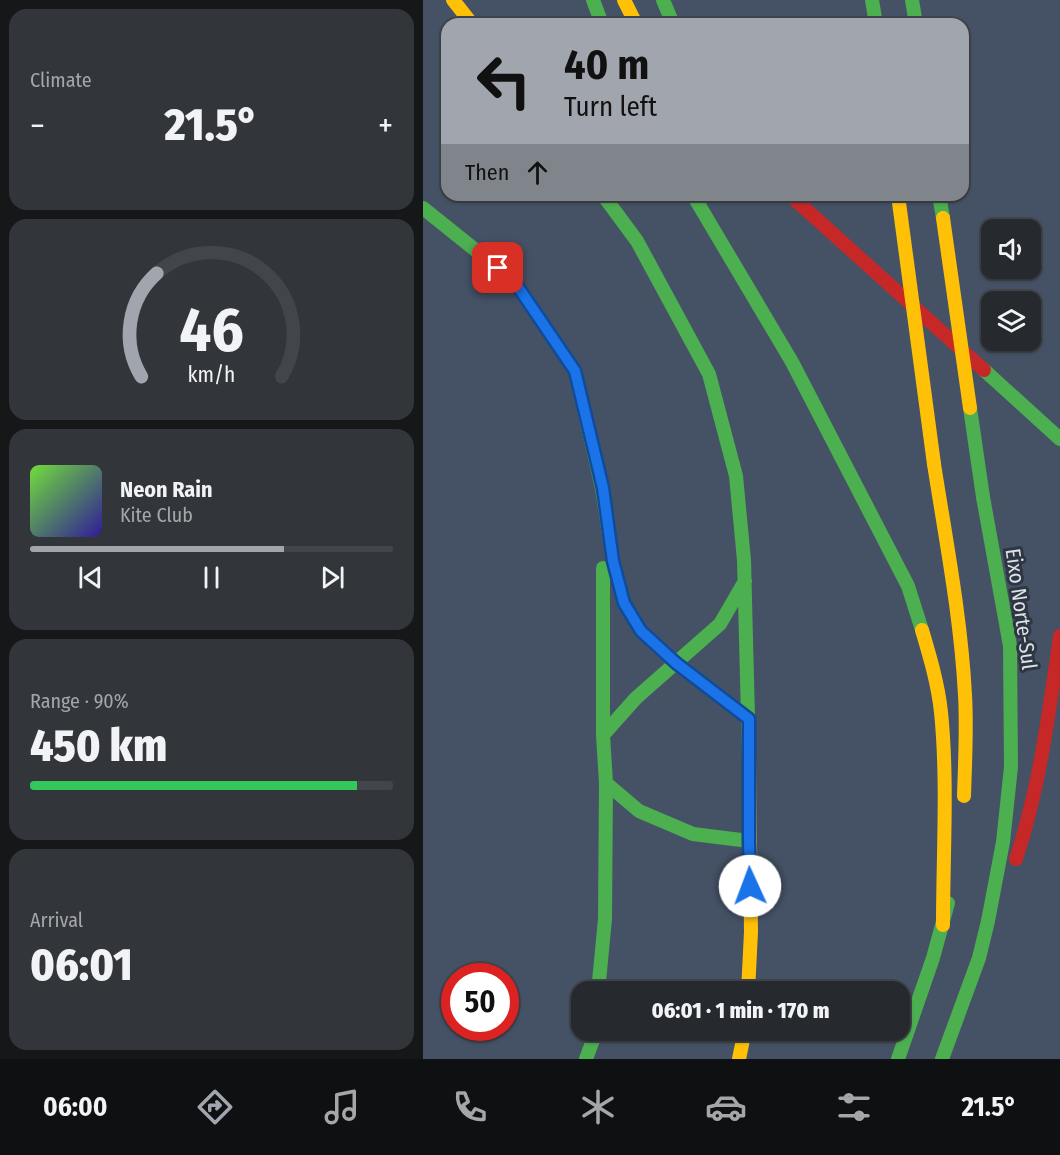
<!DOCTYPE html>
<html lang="en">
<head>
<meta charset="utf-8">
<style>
  body { margin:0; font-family:"Fira Sans Condensed",sans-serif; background:#32353a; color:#f1f3f6; height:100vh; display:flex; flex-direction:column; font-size:22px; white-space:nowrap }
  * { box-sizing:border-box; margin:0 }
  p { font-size:20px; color:#a4a6aa }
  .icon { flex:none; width:33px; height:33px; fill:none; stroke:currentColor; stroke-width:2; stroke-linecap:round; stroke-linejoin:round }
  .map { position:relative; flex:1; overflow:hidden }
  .sheet { display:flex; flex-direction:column; gap:9px; padding:9px; background:#151719; width:423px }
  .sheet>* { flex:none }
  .top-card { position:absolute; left:18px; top:18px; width:528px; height:183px; border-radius:18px; box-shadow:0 2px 4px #0004,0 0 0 2px #42454a; background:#a1a6ae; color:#111; overflow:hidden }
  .fabs { position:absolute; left:558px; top:219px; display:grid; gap:12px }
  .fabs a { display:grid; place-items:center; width:60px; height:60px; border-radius:12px; background:#26292e; box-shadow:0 2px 4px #0004,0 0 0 2px #42454a; font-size:30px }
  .speed { position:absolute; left:18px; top:963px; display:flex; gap:12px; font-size:30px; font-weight:700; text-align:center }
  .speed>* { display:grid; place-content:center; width:78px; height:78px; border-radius:50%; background:#26292e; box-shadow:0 2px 4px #0004,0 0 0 2px #42454a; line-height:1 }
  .speed .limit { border:9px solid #d22; background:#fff; color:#111 }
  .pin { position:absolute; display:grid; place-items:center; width:51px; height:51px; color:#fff; margin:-26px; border-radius:12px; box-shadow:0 3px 9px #0006 }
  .me { position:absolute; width:66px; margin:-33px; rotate:358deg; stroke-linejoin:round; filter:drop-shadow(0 0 4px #0008) }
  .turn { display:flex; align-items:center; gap:21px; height:126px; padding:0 24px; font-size:27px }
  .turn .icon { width:78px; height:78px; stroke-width:2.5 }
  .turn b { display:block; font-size:42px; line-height:51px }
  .then { display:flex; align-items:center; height:57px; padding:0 24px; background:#0003; gap:12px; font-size:22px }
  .big { font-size:45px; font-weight:800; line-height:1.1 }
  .sheet .card { flex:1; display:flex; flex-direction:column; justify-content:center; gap:9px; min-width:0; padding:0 21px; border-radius:18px; background:#32353a }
  .sheet .dial { align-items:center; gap:0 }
  .dial svg { height:156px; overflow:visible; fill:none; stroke:#42454a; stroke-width:7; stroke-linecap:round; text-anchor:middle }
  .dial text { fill:#f1f3f6; stroke:none }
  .song { display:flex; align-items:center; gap:18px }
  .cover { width:72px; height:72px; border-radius:9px; background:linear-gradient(135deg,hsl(100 70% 55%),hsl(250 70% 35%)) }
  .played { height:6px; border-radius:3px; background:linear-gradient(90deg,#a1a6ae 70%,#42454a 70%) }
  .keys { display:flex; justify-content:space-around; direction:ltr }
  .heat { display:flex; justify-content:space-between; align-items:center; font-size:33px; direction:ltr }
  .charge { height:9px; border-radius:4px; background:linear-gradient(90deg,#34c759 90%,#42454a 0) }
  .trip { position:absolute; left:148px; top:981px; width:339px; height:60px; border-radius:18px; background:#26292e; box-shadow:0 2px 4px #0004,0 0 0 2px #42454a; font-weight:800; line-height:60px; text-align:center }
  .tab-bar { display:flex; height:96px; justify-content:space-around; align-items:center; background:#0f1012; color:#a4a6aa }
  .tab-bar .icon { width:42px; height:42px }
  .tab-bar .active { color:#a1a6ae }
  .tab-bar b { font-size:27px; color:#f1f3f6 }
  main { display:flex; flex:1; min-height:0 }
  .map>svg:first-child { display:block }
</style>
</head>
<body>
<main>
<section class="sheet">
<div class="card"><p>Climate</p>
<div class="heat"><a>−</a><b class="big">21.5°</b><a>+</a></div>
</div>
<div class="card dial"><svg viewBox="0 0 100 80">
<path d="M14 69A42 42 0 1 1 86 69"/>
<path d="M14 69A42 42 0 0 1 22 16" stroke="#a1a6ae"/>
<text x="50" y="56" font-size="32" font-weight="700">46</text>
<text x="50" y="72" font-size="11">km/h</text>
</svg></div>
<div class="card">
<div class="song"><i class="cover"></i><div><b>Neon Rain</b><p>Kite Club</p></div></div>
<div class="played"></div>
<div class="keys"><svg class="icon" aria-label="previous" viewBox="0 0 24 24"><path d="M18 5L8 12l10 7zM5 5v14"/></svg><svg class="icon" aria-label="pause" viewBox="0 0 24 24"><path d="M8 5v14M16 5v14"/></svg><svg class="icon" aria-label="next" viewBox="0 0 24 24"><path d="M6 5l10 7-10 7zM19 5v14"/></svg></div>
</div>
<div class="card"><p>Range · 90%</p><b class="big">450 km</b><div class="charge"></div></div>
<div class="card"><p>Arrival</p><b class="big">06:01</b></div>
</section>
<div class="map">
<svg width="637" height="1059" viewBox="0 0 637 1059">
  <rect width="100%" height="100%" fill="#32373e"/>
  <path fill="#455266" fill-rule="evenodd" d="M0,0H637V1059H0ZM24,24H540V195H24ZM568,230H608V268H568ZM568,302H608V340H568ZM32,976H82V1028H32ZM159,992H477V1030H159Z"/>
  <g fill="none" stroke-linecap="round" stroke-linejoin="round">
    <path stroke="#4caf50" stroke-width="14" d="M170,0L179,24
      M240,0L250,24
      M449,0L453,24
      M489,0L493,24
      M180,195L214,241L286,374L313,476L321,560L326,757
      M270,195L369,362L485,586L499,630
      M516,195L520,218
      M0,208L91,281L152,371L179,488L190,561L201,603L218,631L253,663L326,719
      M561,370L637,439
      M180,568V735L183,783L216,811L270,834L326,841
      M180,735L213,698L297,624L322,581
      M175,992L182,919L183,783
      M163,1059L170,1040L171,1030
      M475,1059L510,958L525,903
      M519,1059L556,958L565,921L580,842L588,767L587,646L560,497"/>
    <path stroke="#ffc107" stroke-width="14" d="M30,0L49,24
      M201,0L213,24
      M511,464C523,541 538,618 542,695C544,729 542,762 541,796
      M499,630C507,657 515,684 518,712C525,782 520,854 520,925
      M325,992L328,932L326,757
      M316,1059L322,1030"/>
    <path stroke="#c62828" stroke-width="14" d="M367,195L561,370
      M593,859C617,786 626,712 637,636"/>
    <path stroke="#4caf50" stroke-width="14" d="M547,408L560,497"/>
    <path stroke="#ffc107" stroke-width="14" d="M475,195L511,464
      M520,218L547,408"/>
  </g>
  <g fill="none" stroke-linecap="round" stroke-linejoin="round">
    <defs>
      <path id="route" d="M75,268L91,281L152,371L180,488L190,561L201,603L218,631L253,663L326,719V841L327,886"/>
    </defs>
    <use href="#route" stroke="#114b97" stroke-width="15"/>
    <use href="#route" stroke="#1a73e8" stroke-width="10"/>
  </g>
  <g text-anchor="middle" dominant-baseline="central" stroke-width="6" stroke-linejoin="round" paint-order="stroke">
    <g font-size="21" fill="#dde2ea" stroke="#2e3642">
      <text transform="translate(598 609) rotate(82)">Eixo Norte-Sul</text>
    </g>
  </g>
</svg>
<div class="fabs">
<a><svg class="icon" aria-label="sound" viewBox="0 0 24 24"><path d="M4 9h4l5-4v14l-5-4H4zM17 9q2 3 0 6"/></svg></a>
<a><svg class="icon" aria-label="layers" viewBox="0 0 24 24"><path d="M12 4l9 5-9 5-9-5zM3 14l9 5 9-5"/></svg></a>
</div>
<div class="speed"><div class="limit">50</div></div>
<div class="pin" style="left:75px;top:268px;background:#d93025"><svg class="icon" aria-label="arrive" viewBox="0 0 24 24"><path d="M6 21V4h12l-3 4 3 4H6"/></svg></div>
<svg class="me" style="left:327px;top:886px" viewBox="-20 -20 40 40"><circle r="19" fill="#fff"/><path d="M0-13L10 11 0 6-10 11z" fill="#1a73e8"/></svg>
<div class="trip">06:01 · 1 min · 170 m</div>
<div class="top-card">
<div class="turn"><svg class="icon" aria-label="left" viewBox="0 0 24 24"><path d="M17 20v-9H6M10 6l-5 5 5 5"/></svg><div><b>40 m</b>Turn left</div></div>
<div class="then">Then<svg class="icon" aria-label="ahead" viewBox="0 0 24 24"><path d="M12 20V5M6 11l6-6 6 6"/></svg></div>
</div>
</div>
</main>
<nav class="tab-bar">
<b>06:00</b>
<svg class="icon active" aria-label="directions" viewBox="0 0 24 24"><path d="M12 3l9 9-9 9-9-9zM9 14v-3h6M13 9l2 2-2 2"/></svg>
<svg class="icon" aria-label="music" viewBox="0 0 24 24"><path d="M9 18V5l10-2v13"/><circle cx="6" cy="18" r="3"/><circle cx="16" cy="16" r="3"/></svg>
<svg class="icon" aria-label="phone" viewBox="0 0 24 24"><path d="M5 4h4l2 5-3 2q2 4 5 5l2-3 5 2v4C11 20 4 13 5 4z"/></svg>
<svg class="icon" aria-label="climate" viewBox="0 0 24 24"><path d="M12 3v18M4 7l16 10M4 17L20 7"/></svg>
<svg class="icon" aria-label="car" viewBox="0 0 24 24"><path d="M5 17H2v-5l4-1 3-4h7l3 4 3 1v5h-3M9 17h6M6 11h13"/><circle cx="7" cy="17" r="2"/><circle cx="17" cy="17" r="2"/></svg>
<svg class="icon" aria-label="filters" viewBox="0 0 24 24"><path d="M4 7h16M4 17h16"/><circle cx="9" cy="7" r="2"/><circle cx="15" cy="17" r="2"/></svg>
<b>21.5°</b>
</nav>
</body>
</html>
